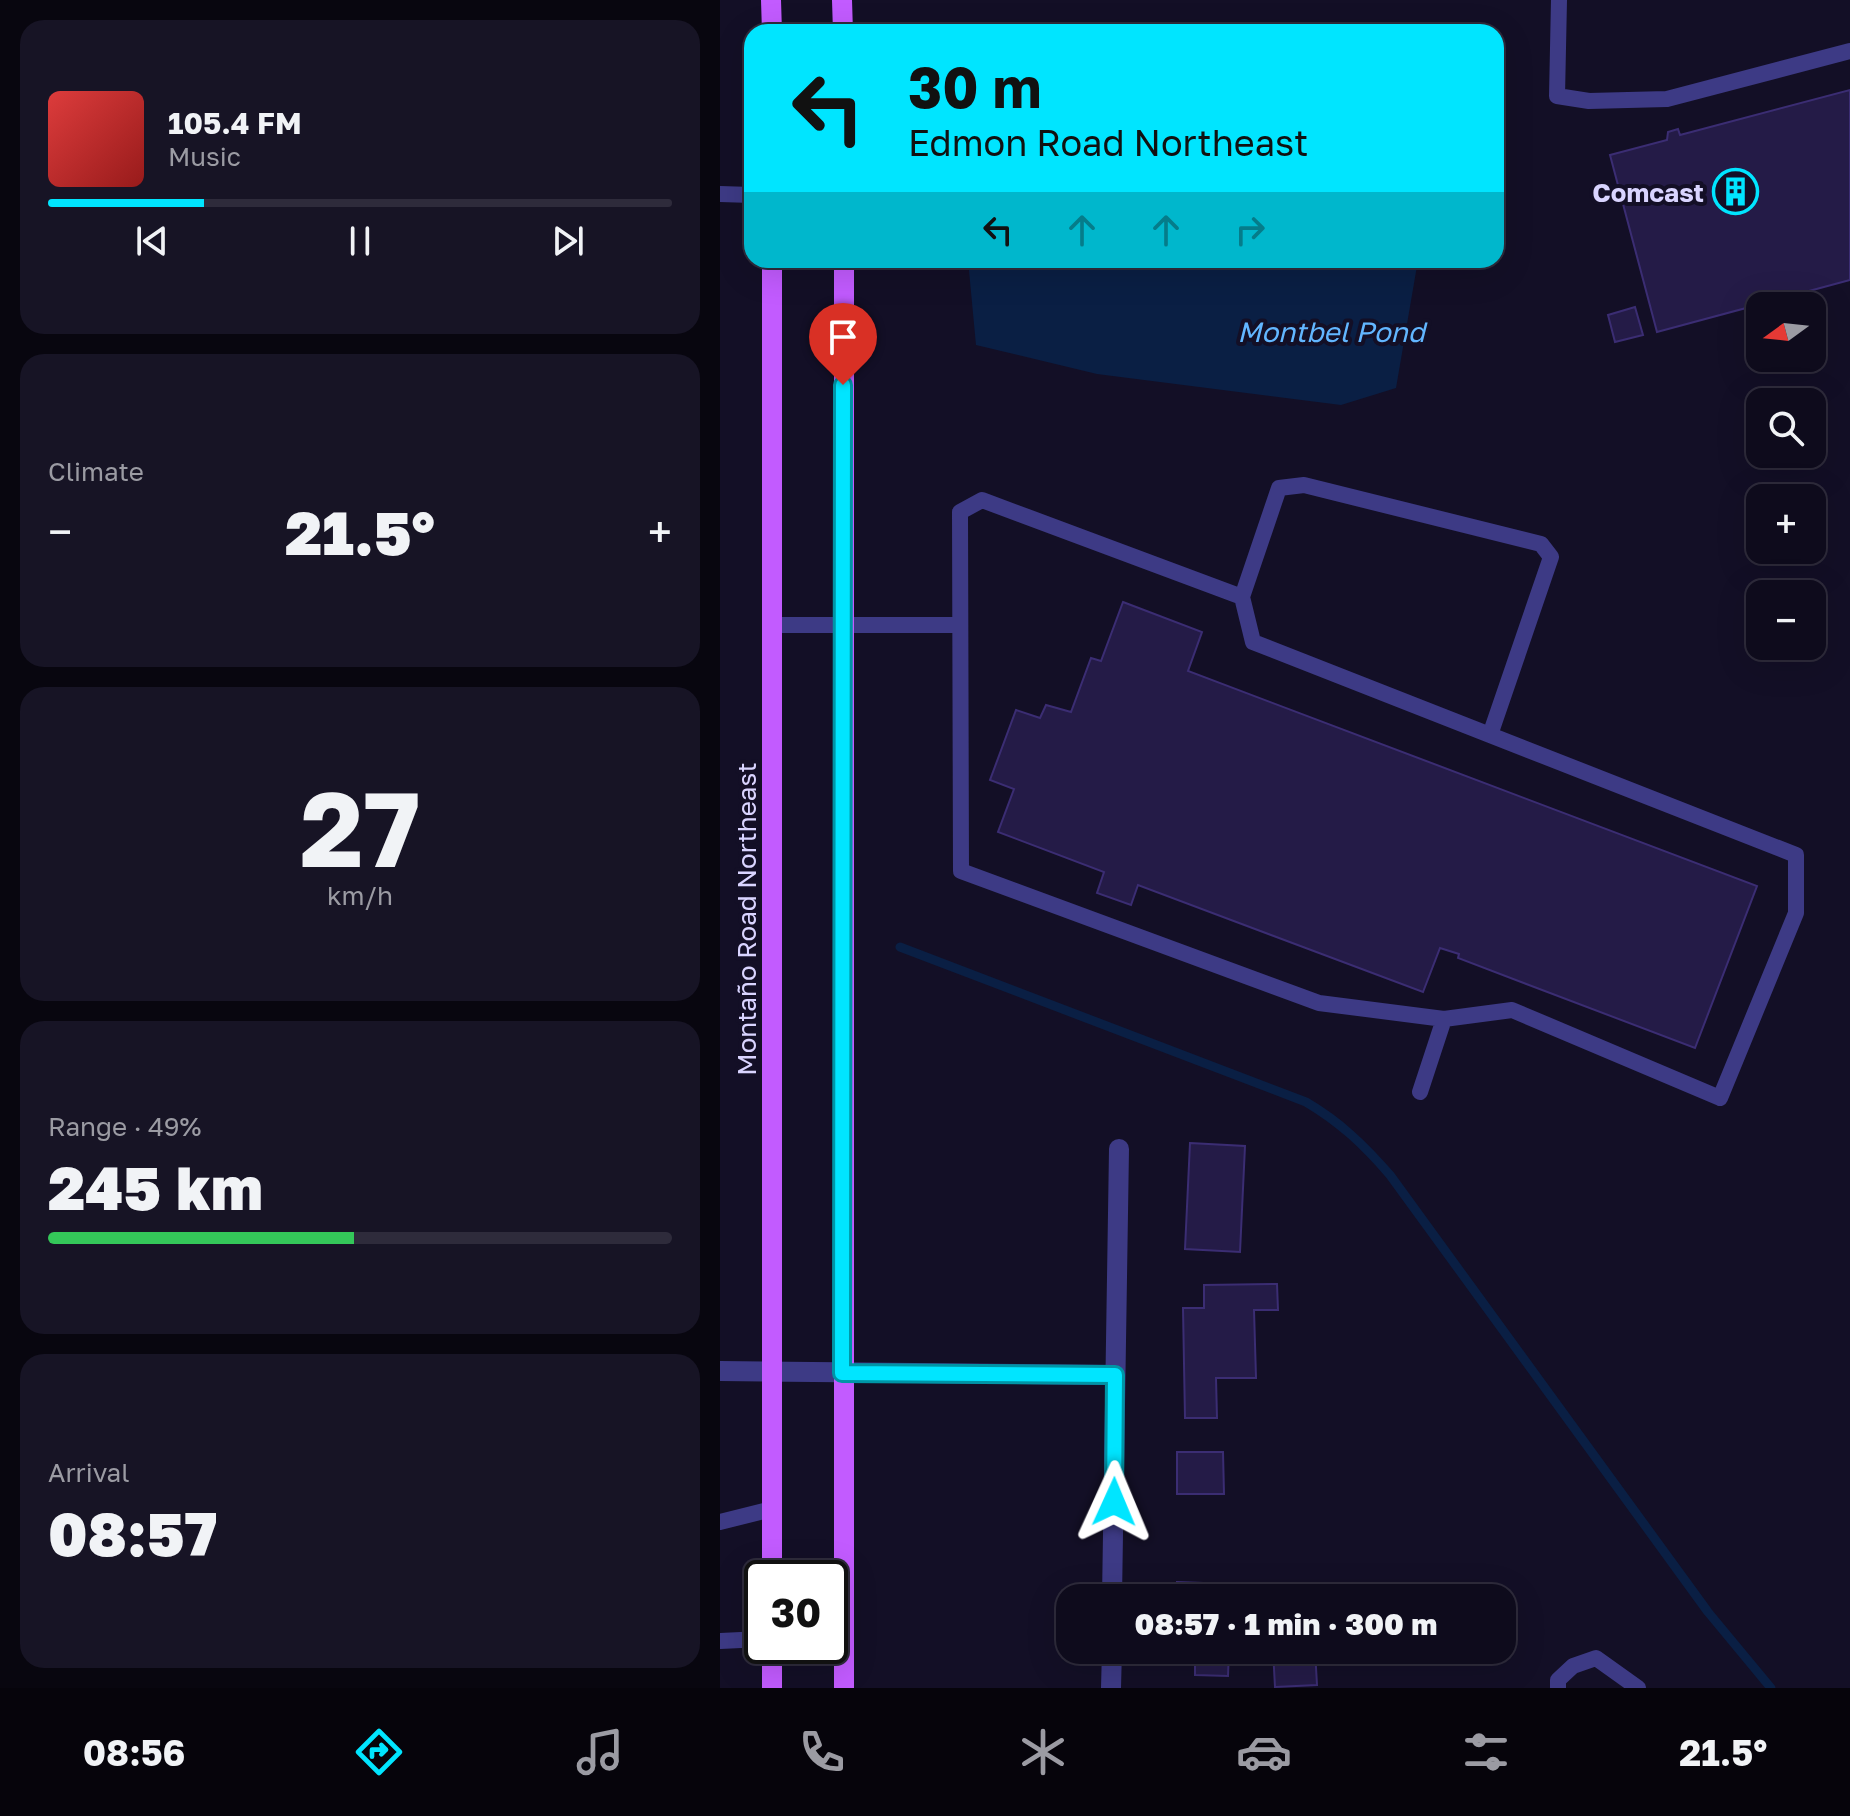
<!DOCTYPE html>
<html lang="en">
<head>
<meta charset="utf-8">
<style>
  body { margin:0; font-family:"Golos Text",sans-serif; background:#171425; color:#f1f3f6; height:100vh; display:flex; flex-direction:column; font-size:30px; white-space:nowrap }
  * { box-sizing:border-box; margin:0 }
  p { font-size:26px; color:#9b9ba3 }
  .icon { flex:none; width:44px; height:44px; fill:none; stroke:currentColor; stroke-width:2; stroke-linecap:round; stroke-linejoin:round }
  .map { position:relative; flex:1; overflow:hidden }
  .side { display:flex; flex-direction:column; gap:20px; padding:20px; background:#08060f; width:720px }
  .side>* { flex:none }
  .top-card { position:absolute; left:24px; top:24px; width:760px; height:244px; border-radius:24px; box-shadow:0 8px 32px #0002,0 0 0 2px #2e2b3b; background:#00e5ff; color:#111; overflow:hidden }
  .needle { width:52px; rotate:255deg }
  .tools { position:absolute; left:1026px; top:292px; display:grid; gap:16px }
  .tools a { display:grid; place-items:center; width:80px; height:80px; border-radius:16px; background:#0e0b1c; box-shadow:0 8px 32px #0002,0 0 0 2px #2e2b3b; font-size:40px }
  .speed { position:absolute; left:24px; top:1560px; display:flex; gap:16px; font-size:40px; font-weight:700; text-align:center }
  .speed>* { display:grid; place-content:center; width:104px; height:104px; border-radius:50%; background:#0e0b1c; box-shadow:0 8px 32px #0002,0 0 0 2px #2e2b3b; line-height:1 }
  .speed .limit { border:4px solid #111; border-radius:12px; background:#fff; color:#111 }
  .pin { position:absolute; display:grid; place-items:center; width:68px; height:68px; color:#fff; margin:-82px -34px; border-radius:50% 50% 50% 0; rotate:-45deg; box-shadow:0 0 8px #0007 }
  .pin .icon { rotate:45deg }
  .me { position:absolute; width:88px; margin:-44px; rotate:1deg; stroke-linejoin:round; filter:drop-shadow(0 0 6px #0008) }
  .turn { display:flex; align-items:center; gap:28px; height:168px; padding:0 32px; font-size:36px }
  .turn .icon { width:104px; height:104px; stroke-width:2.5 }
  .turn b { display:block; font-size:56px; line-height:68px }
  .lanes { display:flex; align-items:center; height:76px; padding:0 32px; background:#0003; justify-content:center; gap:40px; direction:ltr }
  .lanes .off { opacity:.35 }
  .big { font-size:60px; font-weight:800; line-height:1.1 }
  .side .tile { flex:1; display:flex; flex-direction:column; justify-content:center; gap:12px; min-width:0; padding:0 28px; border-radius:24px; background:#171425 }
  .side .dial { align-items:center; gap:0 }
  .dial b { font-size:104px; line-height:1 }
  .song { display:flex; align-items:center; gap:24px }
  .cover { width:96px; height:96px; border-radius:12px; background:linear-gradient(135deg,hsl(0 70% 55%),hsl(0 70% 35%)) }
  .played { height:8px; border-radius:4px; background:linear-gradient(90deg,#00e5ff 25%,#2e2b3b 25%) }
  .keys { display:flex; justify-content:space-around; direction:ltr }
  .heat { display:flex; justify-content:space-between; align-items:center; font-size:44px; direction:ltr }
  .charge { height:12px; border-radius:6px; background:linear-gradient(90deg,#34c759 49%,#2e2b3b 0) }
  .trip { position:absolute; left:336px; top:1584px; width:460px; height:80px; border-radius:24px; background:#0e0b1c; box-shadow:0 8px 32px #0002,0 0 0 2px #2e2b3b; font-weight:800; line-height:80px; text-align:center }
  .tabs { display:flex; height:128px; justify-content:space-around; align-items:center; background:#06040b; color:#9b9ba3 }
  .tabs .icon { width:56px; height:56px }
  .tabs .current { color:#00e5ff }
  .tabs b { font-size:36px; color:#f1f3f6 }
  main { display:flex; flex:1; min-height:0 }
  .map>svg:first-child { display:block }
</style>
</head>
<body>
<main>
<section class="side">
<div class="tile">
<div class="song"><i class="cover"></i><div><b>105.4 FM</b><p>Music</p></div></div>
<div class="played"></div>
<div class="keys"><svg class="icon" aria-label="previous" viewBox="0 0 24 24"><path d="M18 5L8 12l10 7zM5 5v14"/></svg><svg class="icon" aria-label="pause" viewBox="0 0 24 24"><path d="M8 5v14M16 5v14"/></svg><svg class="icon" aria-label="next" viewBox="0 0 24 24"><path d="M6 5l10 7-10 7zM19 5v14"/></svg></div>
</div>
<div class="tile"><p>Climate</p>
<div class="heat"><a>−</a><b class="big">21.5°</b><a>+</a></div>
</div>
<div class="tile dial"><b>27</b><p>km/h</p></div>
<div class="tile"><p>Range · 49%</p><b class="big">245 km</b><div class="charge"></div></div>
<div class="tile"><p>Arrival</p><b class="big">08:57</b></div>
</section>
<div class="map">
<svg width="1130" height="1688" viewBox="0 0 1130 1688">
  <rect width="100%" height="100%" fill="#130f26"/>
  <path fill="#0a1f44" d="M248,260H698L676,388L621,405L377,374L256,345Z"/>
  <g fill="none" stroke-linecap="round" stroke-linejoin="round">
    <path stroke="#0a1f44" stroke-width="9" d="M180,947L586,1102C620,1122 644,1145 670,1175L988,1612L1051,1688"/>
  </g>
  <path fill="#241b47" stroke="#3b2d73" stroke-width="2" d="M1130,90V280L937,332L890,155L947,140L948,132L958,129L960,135Z
    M915,307L923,335L895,342L888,315Z
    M403,602L482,632L468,671L1037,886L975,1048L738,958L739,954L720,948L703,992L418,885L411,905L377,893L384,872L278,832L294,789L270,780L296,710L320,718L326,705L351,712L371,658L381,661Z
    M470,1143L525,1146L520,1252L465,1249Z
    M557,1284L558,1310H534L536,1378H496L497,1418H465L463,1308H484V1285Z
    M457,1452H503L504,1494H457Z
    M457,1582L510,1584V1598H457Z
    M475,1650H509L508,1676L475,1675Z
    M553,1650H595L597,1685L555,1687Z"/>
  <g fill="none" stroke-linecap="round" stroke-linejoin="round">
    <path stroke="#3d3a85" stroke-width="16" d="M839,0L837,96L869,101L947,99L1130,51
      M0,194L32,195
      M262,500L522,597L533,642L1076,855V913L1000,1098L792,1010L724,1019L599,1003L241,871L240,512Z
      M522,597L559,488L584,485L821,544L831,557L770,735
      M52,625H240
      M700,1092L724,1019
      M0,1522L52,1509
      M0,1641L42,1639
      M838,1688V1680L853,1666L876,1658L918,1688"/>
    <path stroke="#3d3a85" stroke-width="20" d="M0,1371L395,1375
      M392,1598L399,1149
      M391,1688L392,1650"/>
    <path stroke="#c25bff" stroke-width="20" d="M51,0L52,32
      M122,0L123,32
      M124,260V1688
      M52,1578V260
      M52,1688V1646"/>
  </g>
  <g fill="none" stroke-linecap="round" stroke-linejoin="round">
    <defs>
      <path id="route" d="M123,385L122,1373L395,1375L394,1502"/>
    </defs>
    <use href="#route" stroke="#0095a6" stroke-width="20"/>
    <use href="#route" stroke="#00e5ff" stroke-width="14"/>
  </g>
  <defs>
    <symbol id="building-ring" viewBox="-11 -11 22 22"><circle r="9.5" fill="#130f26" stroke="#00e5ff" stroke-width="1.5"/><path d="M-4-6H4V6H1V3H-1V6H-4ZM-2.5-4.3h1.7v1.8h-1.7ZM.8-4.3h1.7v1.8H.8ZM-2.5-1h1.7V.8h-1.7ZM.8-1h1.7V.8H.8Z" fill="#00e5ff"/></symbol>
  </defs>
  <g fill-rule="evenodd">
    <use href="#building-ring" x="990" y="166" width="51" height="51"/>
  </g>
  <g text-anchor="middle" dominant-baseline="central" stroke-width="8" stroke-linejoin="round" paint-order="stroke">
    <g font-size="26" font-weight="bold" fill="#d9d4ff" stroke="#130f26" text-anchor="end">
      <text x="984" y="192">Comcast</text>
    </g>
    <g font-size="26" fill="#d9d4ff" stroke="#130f26">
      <text transform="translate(26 919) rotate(-90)">Montaño Road Northeast</text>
    </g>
    <g font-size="28" font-style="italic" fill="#62b6ff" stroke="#130f26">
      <text x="611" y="331">Montbel Pond</text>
    </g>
  </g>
</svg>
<div class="tools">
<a><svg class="needle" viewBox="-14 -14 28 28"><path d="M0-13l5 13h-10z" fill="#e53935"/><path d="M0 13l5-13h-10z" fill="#9b9ba3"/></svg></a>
<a><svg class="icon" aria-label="search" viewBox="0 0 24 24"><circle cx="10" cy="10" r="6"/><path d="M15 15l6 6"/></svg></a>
<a>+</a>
<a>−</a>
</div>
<div class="speed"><div class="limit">30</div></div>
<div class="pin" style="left:123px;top:385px;background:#d93025"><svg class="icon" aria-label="arrive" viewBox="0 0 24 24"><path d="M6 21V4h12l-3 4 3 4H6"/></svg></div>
<svg class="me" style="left:394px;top:1502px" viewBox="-20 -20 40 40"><path d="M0-17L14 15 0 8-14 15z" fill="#00e5ff" stroke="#fff" stroke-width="4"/></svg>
<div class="trip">08:57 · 1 min · 300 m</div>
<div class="top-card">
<div class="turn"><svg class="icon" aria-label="left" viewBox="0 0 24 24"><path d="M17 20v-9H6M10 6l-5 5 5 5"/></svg><div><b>30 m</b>Edmon Road Northeast</div></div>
<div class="lanes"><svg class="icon" aria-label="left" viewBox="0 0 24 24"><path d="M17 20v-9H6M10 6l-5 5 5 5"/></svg><svg class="icon off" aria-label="ahead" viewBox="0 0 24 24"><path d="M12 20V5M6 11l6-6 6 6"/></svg><svg class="icon off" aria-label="ahead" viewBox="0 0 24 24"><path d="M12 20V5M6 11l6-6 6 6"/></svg><svg class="icon off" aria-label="right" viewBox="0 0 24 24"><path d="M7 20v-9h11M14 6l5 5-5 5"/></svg></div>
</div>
</div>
</main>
<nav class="tabs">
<b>08:56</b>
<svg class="icon current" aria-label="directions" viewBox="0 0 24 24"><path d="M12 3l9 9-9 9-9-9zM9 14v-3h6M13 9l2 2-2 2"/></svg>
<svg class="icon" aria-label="music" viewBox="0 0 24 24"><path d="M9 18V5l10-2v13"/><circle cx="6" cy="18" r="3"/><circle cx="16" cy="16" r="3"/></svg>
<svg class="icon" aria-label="phone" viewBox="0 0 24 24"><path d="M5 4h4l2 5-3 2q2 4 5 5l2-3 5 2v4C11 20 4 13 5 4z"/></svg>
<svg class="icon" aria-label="climate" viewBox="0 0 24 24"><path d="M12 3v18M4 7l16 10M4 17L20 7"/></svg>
<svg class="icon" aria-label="car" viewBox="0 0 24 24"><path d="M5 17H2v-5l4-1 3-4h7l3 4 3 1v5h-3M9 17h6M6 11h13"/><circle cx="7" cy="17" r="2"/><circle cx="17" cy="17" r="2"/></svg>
<svg class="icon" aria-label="filters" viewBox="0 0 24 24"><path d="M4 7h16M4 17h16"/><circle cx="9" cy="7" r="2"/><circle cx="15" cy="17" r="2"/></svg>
<b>21.5°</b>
</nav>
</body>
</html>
